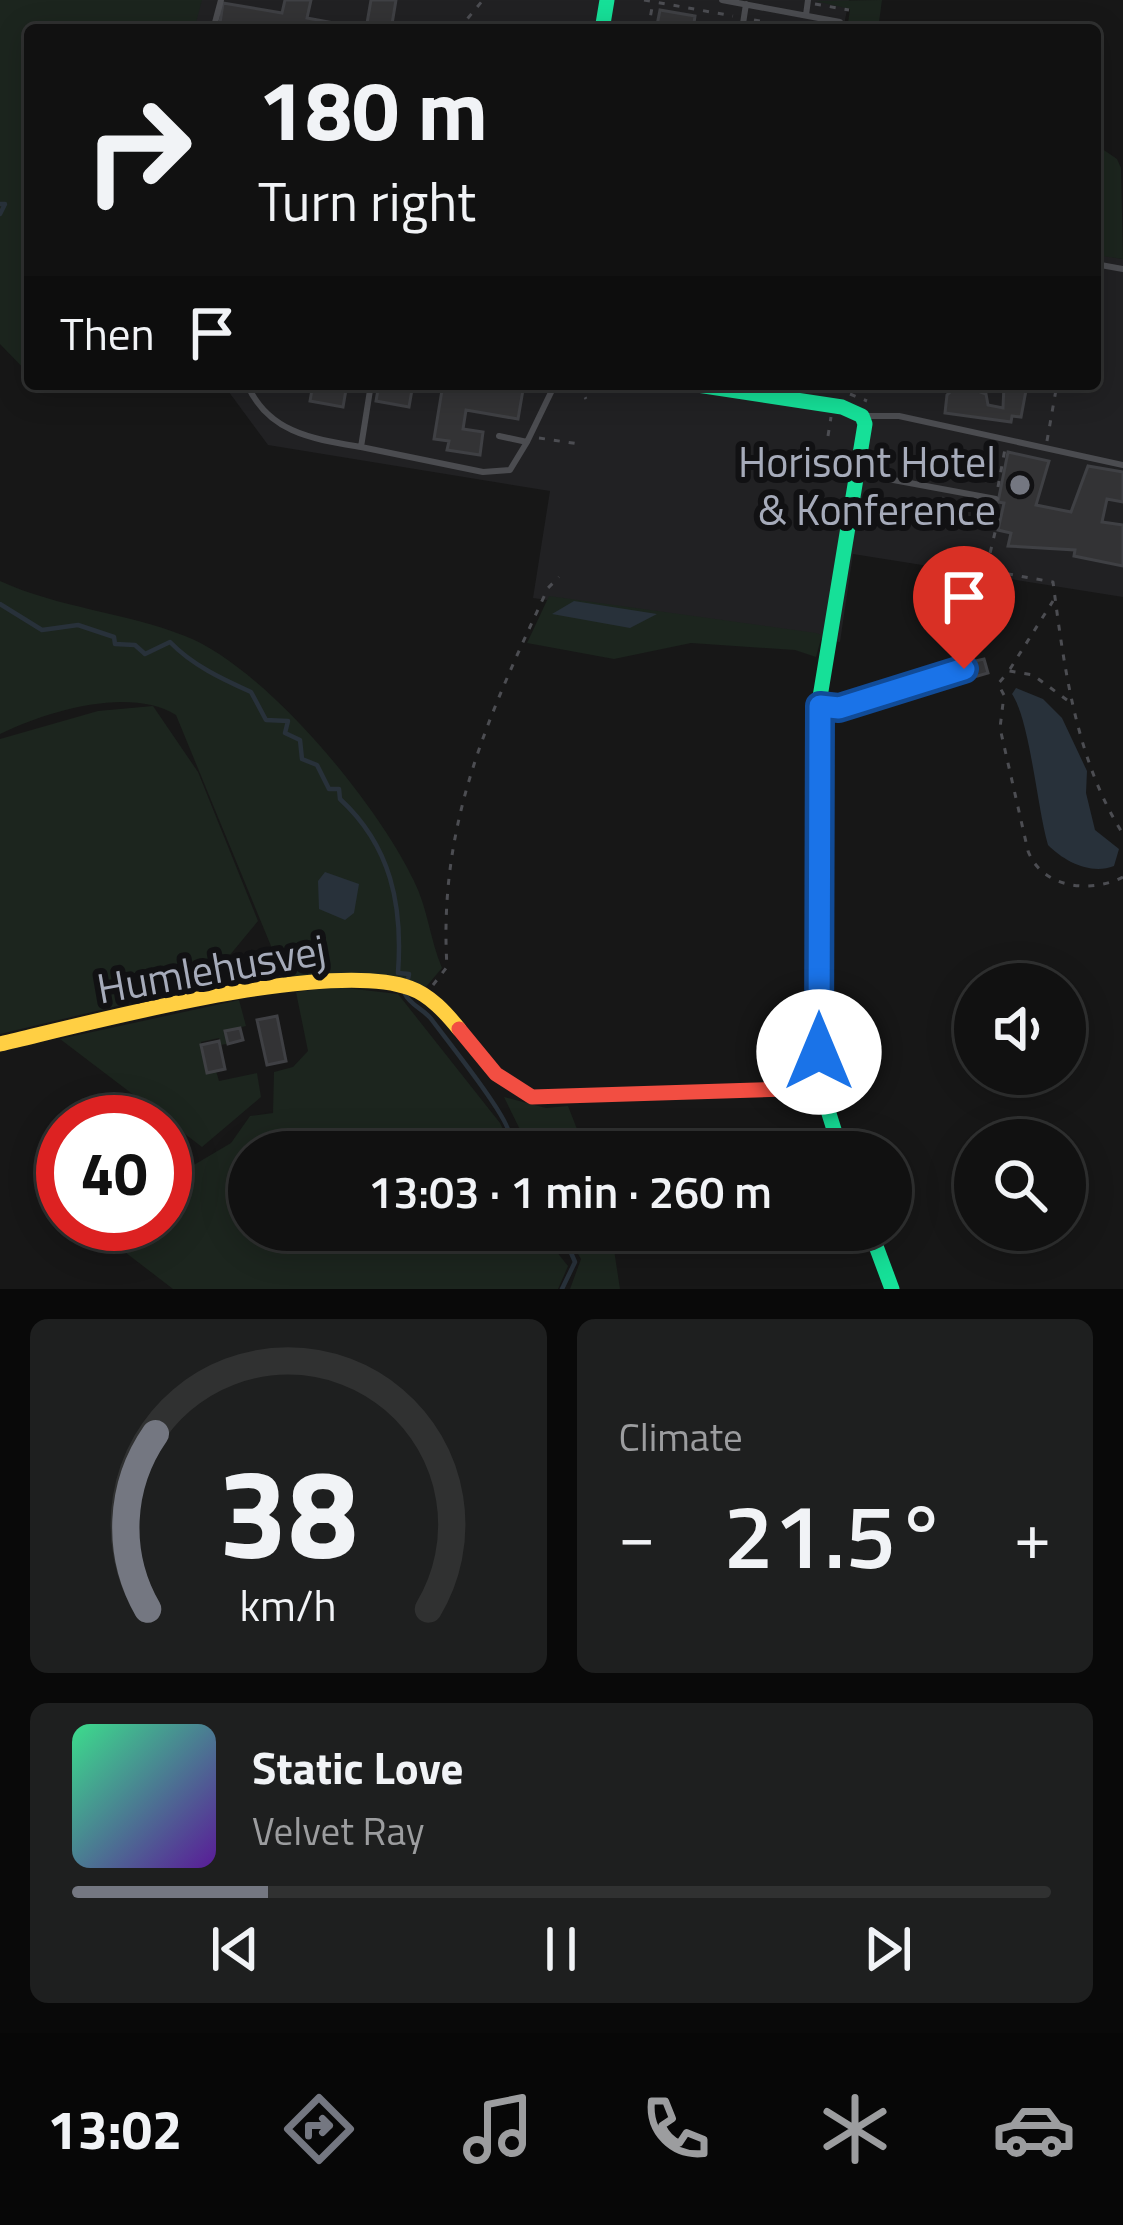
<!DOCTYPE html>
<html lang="en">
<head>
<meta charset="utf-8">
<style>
  body { margin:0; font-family:"Titillium Web",sans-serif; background:#1e1f1f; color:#f1f3f6; height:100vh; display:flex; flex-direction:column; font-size:45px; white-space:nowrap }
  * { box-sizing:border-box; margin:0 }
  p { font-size:39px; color:#9c9d9f }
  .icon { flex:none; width:66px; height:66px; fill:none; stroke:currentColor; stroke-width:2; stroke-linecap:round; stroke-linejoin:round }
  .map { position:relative; height:1289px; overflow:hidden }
  .details { display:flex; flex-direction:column; gap:30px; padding:30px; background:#090909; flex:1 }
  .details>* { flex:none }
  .banner { position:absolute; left:24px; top:24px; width:1077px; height:366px; border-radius:12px; box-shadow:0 6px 30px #0003,0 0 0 3px #303131; background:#111; color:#f1f3f6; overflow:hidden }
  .buttons { position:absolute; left:954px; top:963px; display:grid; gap:24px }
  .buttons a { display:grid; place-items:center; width:132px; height:132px; border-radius:50%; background:#111; box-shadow:0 6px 30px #0003,0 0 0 3px #303131; font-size:60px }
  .speed { position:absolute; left:36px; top:1095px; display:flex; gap:24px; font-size:60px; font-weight:700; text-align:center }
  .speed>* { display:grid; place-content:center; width:156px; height:156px; border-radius:50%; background:#111; box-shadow:0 6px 30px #0003,0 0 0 3px #303131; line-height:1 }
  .speed .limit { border:18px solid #d22; background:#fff; color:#111 }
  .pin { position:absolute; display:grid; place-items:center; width:102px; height:102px; color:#fff; margin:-123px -51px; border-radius:50% 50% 50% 0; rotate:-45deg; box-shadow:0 0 12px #0007 }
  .pin .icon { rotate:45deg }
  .me { position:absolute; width:132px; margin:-66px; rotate:0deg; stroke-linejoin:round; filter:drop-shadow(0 0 9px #0008) }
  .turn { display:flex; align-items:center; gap:42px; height:252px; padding:0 36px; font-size:54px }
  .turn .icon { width:156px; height:156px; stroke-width:2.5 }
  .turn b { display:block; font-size:84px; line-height:102px }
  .then { display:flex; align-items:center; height:114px; padding:0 36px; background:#0003; gap:24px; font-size:45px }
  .big { font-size:90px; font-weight:600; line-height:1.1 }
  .details .tile { flex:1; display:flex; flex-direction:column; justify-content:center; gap:18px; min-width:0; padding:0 42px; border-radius:18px; background:#1e1f1f }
  .details .dial { align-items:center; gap:0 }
  .dial svg { height:312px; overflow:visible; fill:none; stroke:#303131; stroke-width:7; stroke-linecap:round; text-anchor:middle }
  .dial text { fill:#f1f3f6; stroke:none }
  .song { display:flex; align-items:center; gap:36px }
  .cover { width:144px; height:144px; border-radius:18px; background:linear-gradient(135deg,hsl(150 70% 55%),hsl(270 70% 35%)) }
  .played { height:12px; border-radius:6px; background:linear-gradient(90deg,#747781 20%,#303131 20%) }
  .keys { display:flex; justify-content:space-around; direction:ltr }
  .heat { display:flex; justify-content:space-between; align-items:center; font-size:66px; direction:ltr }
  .details .tiles { flex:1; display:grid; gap:30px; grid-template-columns:1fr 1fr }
  .tile:last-child { grid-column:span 2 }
  .trip { position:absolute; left:228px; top:1131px; width:684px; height:120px; border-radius:60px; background:#111; box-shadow:0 6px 30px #0003,0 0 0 3px #303131; font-weight:600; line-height:120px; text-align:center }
  .menu { display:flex; height:192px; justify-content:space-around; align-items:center; background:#070707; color:#9c9d9f }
  .menu .icon { width:84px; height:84px }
  .menu .active { color:#747781 }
  .menu b { font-size:54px; color:#f1f3f6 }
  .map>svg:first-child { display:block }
</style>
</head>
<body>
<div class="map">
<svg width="1123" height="1289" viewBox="0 0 1123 1289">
  <rect width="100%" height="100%" fill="#171717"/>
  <path fill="#212123" d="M177,0H849L843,30H172Z
    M1095,254L1123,259V597L853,554L840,642L533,598L550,491L268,445L223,384H1095Z"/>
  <path fill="#1c251e" d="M0,0H202L194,30H30V375L0,344Z
    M882,0L878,30H847L850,9L815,1Z
    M1095,144L1117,159L1121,168L1123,259L1095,255Z
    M0,581C59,608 124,612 185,636C265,667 377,803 414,881C428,909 430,940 442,968L425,988C378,969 334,973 285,980L176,715C130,686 47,711 0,734Z
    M549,596L816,633L822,635L816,657L795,650L691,643L614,659L527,643Z
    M153,706L198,772L258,921L205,985L0,1034V739L98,711Z
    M337,987L398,994L500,1123L514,1152H249V1230H553L556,1251L568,1266L558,1289H173L91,1226L165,1224V1182L231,1143L250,1116L273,1113L274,1072L293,1067L308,1051L296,992Z
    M239,1000L246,1026L225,1031L227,1044L220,1045L219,1038L201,1042L207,1072L216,1071L219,1081L257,1073L261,1097L202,1147L60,1039Z
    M504,1097L546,1108L568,1106L586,1152H531Z
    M564,1230H611L620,1289H570L581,1259Z"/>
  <path fill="#28313a" d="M574,601L657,614L630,628L552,614Z
    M1016,688L1043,699L1062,718L1087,771L1086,793L1095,830L1119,849L1114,866C1091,875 1065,862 1048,845C1037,807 1030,721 1012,694Z
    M325,872L359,884L354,913L345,920L319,909L318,881Z"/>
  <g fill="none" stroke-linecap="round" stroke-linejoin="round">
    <path stroke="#28313a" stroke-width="4.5" d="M0,204H5L0,214
      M0,604L42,630L78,625L114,637L115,644L135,645L145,654L170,642C192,665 222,679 251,692L266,720L288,721L285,733L300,740L302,759L317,765L329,789H339L340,799C391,846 403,905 398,973L409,974L408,979
      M405,994C411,1006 424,1009 432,1020C449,1043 511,1120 509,1135L520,1134L528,1152
      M559,1230L558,1243L569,1248L575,1262L562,1289"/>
  </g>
  <path fill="#333335" stroke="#3f4044" stroke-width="3" d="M285,0H311L307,18L366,29L371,0H396L391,30H219L223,3L282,13Z
    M660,10L695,16L693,30H656Z
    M313,384H347L343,407L310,401Z
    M379,384H413L409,407L376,401Z
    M443,384H524L518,419L466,410L463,429L483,432L480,455L447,450L449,441L434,439Z
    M959,384L986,394L988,405L1003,408L1004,385H1027L1021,417L1012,416L1011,422L945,413L947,395Z
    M1008,452L1049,461L1036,505L1071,512L1088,466L1123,472V502L1107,499L1102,522L1123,525V566L1074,556L1075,550L1008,546L1011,533L998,530L1004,503L998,502Z
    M984,659L988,673L971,678L966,663Z
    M277,1016L286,1061L267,1065L257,1020Z
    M240,1028L243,1040L228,1044L225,1031Z
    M219,1041L225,1069L207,1073L201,1045Z
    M146,1112L149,1122H132L130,1116Z"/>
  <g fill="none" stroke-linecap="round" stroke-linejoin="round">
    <path stroke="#4c4d52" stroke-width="3" stroke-dasharray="6 9" stroke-linecap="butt" d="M644,0L733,16
      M815,4L849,10
      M754,20L812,30
      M458,30L483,0
      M648,30L653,2
      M578,384L586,399
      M850,394L867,401
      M828,436L831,417
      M539,438L579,444
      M1047,441L1057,384
      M998,487L1005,449
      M994,508L992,519L998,520L986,570L1053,582C1064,667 1076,760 1123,834
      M941,514L944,497
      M1010,669L1053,601
      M1067,700L1033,675L1009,671L998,684L1004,695L1000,728L1028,851C1042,888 1090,894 1123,877
      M433,985L447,967C438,822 489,715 548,588L559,577"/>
    <path stroke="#4b4c50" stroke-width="6" d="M722,0L840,22
      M806,15L808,0
      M213,30L221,0
      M742,30L746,4
      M1095,264L1123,269
      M247,384C268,433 313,439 361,447L371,384
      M863,416H899L1123,465
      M499,436L527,442L555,384
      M361,447L483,472L510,470L527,442
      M861,474L996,499
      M824,707L839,708L964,669"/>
    <path stroke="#16e098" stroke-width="15" d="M602,30L607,0
      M691,384L842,407L862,416L865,424L820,697L819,1052L821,1088L841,1152
      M870,1230L892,1289"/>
    <path stroke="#ffcf43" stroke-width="15" d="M0,1044C90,1023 328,958 410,988C430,995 446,1013 459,1029"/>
    <path stroke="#f24e42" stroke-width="15" d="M459,1029L496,1074L532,1097L821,1088"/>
  </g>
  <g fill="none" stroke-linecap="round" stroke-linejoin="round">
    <defs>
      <path id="route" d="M819,1052L820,706L839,708L964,669"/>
    </defs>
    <use href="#route" stroke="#114b97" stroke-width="30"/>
    <use href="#route" stroke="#1a73e8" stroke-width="21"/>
  </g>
  <circle fill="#747781" stroke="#111113" stroke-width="4.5" cx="1020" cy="485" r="12"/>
  <g text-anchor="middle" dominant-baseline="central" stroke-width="12" stroke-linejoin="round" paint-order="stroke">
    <g font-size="42" fill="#a6abba" stroke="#111113" text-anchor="end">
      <text x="996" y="461">Horisont Hotel<tspan x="996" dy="48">&amp; Konference</tspan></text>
    </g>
    <g font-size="42" fill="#a6abba" stroke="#111113">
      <text transform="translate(211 968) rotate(-10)">Humlehusvej</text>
    </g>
  </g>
</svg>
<div class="buttons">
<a><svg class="icon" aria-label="sound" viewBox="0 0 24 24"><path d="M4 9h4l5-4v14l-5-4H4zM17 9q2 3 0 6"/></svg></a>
<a><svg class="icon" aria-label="search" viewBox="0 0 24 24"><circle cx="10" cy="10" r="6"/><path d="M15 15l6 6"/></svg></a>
</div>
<div class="speed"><div class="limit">40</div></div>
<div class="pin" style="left:964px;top:669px;background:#d93025"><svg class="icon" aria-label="arrive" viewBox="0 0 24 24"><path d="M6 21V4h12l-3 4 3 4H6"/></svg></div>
<svg class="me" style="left:819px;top:1052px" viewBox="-20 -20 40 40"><circle r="19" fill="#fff"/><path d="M0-13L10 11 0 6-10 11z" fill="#1a73e8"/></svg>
<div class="trip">13:03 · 1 min · 260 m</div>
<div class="banner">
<div class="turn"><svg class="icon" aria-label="right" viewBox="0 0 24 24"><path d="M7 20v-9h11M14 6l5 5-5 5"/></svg><div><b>180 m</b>Turn right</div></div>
<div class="then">Then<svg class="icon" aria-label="arrive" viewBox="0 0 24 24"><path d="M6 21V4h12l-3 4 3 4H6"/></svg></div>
</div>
</div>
<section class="details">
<div class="tiles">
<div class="tile dial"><svg viewBox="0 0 100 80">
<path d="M14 69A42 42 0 1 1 86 69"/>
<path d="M14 69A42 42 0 0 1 16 24" stroke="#747781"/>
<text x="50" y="56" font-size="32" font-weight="700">38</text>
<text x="50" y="72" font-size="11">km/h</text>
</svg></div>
<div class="tile"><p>Climate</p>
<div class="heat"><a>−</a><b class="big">21.5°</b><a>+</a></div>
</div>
<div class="tile">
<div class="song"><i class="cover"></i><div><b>Static Love</b><p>Velvet Ray</p></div></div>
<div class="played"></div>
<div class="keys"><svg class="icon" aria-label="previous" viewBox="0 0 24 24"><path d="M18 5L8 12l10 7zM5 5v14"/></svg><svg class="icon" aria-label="pause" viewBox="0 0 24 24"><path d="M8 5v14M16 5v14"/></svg><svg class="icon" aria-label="next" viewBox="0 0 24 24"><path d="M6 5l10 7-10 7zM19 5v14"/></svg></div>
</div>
</div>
</section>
<nav class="menu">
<b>13:02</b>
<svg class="icon active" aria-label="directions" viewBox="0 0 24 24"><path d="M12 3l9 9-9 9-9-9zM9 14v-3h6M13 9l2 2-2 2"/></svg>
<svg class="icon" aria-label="music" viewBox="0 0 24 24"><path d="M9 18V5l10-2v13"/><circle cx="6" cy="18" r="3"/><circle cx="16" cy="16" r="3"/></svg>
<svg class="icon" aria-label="phone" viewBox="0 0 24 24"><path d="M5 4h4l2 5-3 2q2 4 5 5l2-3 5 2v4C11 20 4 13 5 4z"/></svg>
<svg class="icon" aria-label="climate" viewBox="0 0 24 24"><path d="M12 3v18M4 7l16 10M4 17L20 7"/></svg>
<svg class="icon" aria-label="car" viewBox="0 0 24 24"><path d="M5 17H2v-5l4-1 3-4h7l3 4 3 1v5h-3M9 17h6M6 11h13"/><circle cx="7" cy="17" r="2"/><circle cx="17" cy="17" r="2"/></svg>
</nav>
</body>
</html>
